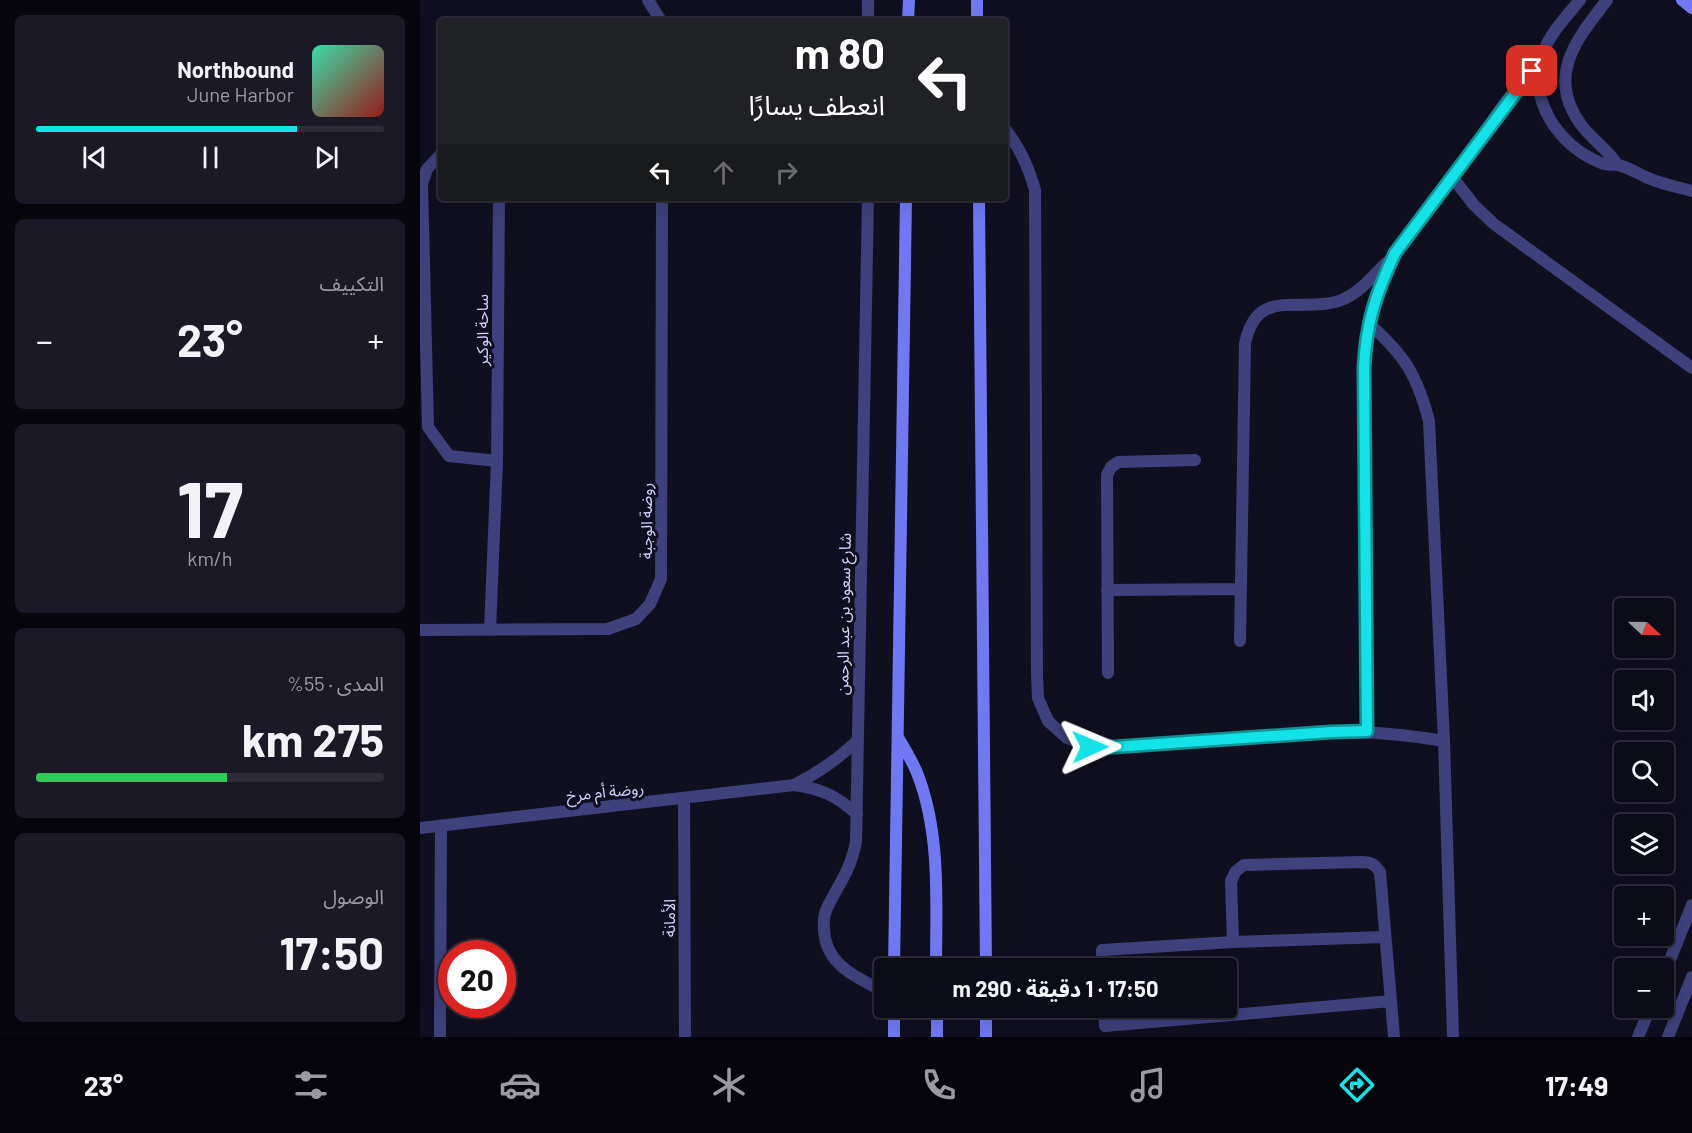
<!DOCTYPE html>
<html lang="ar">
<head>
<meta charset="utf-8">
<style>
  body { margin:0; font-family:Barlow,"Noto Sans Arabic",sans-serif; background:#1a1925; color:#f1f3f6; direction:rtl; height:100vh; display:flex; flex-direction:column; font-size:22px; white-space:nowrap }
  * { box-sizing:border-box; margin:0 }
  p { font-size:20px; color:#9a9ba2 }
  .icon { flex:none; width:33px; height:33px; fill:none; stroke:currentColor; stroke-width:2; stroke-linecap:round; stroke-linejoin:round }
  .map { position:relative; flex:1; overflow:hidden; direction:ltr }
  .details { display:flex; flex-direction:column; gap:15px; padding:15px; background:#07060d; width:420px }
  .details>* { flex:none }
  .guide { position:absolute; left:18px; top:18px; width:570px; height:183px; border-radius:6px; box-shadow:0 6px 24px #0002,0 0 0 2px #2c2b37; direction:rtl; background:#202124; color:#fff; overflow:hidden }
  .needle { width:39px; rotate:112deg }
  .buttons { position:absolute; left:1194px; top:598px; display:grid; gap:12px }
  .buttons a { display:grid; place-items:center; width:60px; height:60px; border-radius:6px; background:#0c0b18; box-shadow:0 6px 24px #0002,0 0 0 2px #2c2b37; font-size:30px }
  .speed { position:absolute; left:18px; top:940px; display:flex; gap:12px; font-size:30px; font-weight:700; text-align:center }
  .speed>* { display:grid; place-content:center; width:78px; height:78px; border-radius:50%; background:#0c0b18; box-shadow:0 6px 24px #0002,0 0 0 2px #2c2b37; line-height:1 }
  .speed .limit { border:9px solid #d22; background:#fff; color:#111 }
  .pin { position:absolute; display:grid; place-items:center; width:51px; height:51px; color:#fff; margin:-26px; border-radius:12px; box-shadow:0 3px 9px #0006 }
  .me { position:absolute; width:66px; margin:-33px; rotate:89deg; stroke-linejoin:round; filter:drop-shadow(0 0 4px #0008) }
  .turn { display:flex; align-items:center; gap:21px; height:126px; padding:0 24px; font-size:27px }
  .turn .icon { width:78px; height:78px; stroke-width:2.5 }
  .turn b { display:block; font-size:42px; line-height:51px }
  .lanes { display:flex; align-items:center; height:57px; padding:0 24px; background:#0003; justify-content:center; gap:30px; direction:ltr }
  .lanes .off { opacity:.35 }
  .big { font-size:45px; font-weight:700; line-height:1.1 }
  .details .widget { flex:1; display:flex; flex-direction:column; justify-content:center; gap:9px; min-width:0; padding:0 21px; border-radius:9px; background:#1a1925 }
  .details .dial { align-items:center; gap:0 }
  .dial b { font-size:78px; line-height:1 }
  .song { display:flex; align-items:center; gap:18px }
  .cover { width:72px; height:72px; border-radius:9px; background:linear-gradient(135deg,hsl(160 70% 55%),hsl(0 70% 35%)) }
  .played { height:6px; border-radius:3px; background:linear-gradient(90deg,#13e3e6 75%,#2c2b37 75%) }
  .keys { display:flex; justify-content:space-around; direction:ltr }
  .heat { display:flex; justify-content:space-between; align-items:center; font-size:33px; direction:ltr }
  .charge { height:9px; border-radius:4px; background:linear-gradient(90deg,#34c759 55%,#2c2b37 0) }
  .trip { position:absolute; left:454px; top:958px; width:363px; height:60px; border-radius:6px; background:#0c0b18; box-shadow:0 6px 24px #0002,0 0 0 2px #2c2b37; font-weight:700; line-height:60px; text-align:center; direction:rtl }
  .menu { display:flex; height:96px; justify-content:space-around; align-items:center; background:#05040a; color:#9a9ba2 }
  .menu .icon { width:42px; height:42px }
  .menu .current { color:#13e3e6 }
  .menu b { font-size:27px; color:#f1f3f6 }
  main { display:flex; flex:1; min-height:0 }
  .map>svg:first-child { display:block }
</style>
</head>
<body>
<main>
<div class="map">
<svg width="1272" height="1037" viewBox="0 0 1272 1037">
  <rect width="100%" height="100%" fill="#100f20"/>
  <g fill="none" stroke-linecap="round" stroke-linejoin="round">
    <path stroke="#3e417b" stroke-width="12" d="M1160,0C1147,16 1130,33 1123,53C1106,98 1138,146 1181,163C1187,166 1193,164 1198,165C1208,167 1219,174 1228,178C1242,184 1257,187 1272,191
      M1187,0C1156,40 1125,77 1162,126C1172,139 1188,150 1197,164
      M585,129C600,148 608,166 615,190L617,674L618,698L628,721L647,738L670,747H694L911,732C949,731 986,735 1024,741
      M1033,178L1054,205L1074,224L1272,368
      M948,323C984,354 997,375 1009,421L1024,741L1033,1037
      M687,590L821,589
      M820,641L825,344C837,283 883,316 924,299C941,291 953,276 966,263
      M688,673L687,475L691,467L698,462L775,460
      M947,731L944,368C945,340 949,313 959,287C975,245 1007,212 1033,177C1061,140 1085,96 1119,64
      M813,942L811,881L816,871L824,865L941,862C951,862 955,864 960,872L974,1037
      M682,969V950L813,942L965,937
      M1244,975L1272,905
      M684,1008L685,1026L971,1001
      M1218,1037L1230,1008
      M1248,1037L1272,977"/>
    <path stroke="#3e417b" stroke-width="12" d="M228,0L241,21
      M448,21V0
      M21,154L7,169L2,184L8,427L29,456L77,461
      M448,198L436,842C430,871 421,880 408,906C403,915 403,927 405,938C411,968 440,979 465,992
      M0,630L188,629L216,619L230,604L241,579L242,198
      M70,630L77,461L79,198
      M374,785C398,773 418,759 438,740
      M264,799L265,1037
      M0,828L374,785C402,789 415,795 437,814
      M20,1037L21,827"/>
    <path stroke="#7079f3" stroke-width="12" d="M557,0V21
      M1262,0L1272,8
      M488,21L489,0
      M559,198L566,969
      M478,737C485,750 494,763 499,778C521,838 516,906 516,969
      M474,969L486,198
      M474,1008V1037
      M517,1008V1037
      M566,1008V1037"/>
  </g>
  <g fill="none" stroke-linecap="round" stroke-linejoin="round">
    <defs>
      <path id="route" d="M670,747H694L911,732L947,731L944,368C946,323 956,293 975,253L1112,71"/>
    </defs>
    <use href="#route" stroke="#0c9496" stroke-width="15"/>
    <use href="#route" stroke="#13e3e6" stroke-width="10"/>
  </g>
  <g text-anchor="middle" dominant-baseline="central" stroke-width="6" stroke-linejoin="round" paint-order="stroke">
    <g font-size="16" fill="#d3d1fb" stroke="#100f20">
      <text transform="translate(61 330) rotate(-90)">ساحة الوكير</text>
      <text transform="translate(225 521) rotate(-90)">روضة الوجبة</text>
      <text transform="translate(423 614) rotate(-89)">شارع سعود بن عبد الرحمن</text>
      <text transform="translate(185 791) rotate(-6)">روضة أم مرخ</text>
      <text transform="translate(248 918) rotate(-90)">الأمانة</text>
    </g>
  </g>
</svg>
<div class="buttons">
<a><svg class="needle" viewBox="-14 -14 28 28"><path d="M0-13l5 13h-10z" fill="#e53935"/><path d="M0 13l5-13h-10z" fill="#9a9ba2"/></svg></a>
<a><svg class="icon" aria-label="sound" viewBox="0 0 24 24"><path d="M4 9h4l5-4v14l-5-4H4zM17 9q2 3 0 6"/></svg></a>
<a><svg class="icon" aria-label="search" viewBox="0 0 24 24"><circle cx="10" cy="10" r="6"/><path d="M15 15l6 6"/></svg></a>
<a><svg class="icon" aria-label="layers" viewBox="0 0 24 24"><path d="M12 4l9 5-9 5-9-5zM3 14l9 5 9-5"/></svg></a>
<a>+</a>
<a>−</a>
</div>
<div class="speed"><div class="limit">20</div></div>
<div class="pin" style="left:1112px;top:71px;background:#d93025"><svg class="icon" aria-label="arrive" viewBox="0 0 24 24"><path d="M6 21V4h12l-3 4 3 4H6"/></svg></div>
<svg class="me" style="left:670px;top:747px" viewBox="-20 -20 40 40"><path d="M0-17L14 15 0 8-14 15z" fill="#13e3e6" stroke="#fff" stroke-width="4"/></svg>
<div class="trip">17:50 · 1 دقيقة · 290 m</div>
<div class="guide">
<div class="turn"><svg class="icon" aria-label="left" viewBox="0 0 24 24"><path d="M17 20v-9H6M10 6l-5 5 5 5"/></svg><div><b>80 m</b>انعطف يسارًا</div></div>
<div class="lanes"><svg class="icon" aria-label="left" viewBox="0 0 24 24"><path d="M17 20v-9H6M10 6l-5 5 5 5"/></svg><svg class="icon off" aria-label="ahead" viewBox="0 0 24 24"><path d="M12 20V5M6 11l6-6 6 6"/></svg><svg class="icon off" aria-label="right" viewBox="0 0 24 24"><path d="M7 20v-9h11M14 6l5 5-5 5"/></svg></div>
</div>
</div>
<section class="details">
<div class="widget">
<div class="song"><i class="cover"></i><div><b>Northbound</b><p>June Harbor</p></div></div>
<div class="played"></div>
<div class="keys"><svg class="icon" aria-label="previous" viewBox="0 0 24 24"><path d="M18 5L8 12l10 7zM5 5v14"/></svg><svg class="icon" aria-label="pause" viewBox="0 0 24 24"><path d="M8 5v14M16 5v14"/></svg><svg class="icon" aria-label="next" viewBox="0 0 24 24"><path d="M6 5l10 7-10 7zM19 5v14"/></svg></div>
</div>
<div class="widget"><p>التكييف</p>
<div class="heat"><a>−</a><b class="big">23°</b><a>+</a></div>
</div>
<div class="widget dial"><b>17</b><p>km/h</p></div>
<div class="widget"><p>المدى · 55%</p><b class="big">275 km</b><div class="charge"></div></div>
<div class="widget"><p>الوصول</p><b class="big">17:50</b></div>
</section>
</main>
<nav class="menu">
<b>17:49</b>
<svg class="icon current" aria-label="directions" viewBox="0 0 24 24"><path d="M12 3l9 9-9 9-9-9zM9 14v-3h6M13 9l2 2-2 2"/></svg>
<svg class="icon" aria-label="music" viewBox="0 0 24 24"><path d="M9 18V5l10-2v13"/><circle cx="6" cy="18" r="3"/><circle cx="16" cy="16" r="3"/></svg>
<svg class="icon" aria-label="phone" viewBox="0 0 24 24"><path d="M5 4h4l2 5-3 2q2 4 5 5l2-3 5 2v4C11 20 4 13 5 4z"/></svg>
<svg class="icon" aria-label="climate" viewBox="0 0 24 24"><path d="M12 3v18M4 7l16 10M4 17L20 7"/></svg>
<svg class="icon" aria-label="car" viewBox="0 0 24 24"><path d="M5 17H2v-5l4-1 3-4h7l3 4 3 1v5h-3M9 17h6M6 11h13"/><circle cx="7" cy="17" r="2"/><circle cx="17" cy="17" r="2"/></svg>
<svg class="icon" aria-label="filters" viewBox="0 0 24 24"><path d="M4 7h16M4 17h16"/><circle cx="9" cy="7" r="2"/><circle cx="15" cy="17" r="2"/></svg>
<b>23°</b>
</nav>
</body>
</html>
